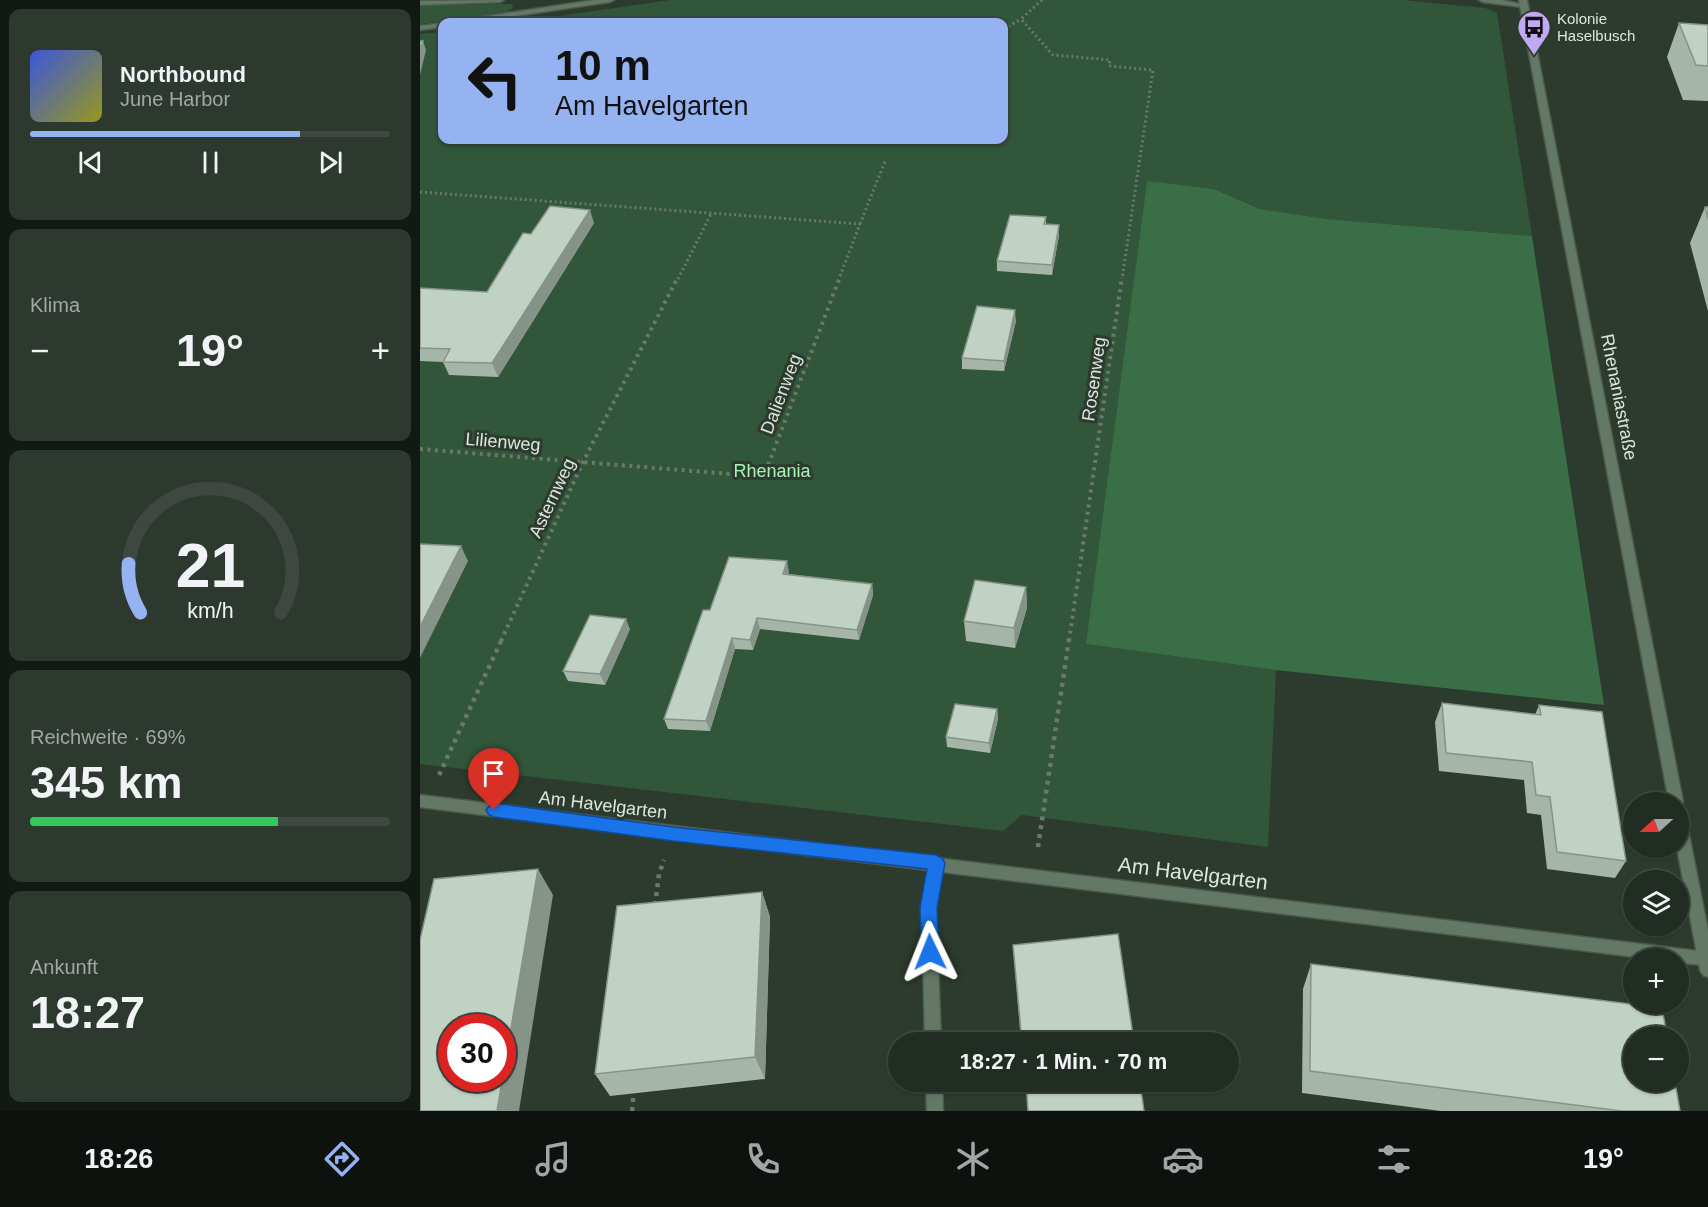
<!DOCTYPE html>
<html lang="de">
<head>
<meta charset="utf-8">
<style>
  body { margin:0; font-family:Helvetica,sans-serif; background:#2d382f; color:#f1f3f6; height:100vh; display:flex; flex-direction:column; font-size:22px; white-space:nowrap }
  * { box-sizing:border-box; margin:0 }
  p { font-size:20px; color:#a2a7a5 }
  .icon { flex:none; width:33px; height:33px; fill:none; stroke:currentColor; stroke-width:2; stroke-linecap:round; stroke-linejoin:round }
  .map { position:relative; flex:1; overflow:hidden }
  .details { display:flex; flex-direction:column; gap:9px; padding:9px; background:#121813; width:420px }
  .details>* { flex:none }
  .hud { position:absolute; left:18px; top:18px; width:570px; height:126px; border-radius:12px; box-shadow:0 2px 4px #0004,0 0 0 2px #3e4840; background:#95b2f1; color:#111; overflow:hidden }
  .needle { width:39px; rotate:249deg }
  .buttons { position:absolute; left:1203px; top:792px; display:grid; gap:12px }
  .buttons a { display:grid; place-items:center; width:66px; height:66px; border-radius:50%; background:#212c22; box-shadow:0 2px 4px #0004,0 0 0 2px #3e4840; font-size:30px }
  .speed { position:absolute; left:18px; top:1014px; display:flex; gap:12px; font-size:30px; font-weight:700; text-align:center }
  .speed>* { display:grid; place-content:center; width:78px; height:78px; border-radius:50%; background:#212c22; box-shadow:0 2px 4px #0004,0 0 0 2px #3e4840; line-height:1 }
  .speed .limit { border:9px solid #d22; background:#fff; color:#111 }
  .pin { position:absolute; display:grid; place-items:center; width:51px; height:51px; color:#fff; margin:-62px -26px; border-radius:50% 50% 50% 0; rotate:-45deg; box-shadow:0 0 6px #0007 }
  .pin .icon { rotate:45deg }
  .me { position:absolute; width:66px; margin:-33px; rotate:358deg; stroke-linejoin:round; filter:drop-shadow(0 0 4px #0008) }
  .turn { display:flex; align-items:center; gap:21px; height:126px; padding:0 18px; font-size:27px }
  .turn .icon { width:78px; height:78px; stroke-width:2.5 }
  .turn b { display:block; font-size:42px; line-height:51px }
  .big { font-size:45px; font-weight:700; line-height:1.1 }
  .details .card { flex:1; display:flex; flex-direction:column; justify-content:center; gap:9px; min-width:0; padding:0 21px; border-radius:12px; background:#2d382f }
  .details .dial { align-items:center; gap:0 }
  .dial svg { height:156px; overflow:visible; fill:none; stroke:#3e4840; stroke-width:7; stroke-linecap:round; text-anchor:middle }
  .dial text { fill:#f1f3f6; stroke:none }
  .song { display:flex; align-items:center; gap:18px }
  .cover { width:72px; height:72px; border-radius:9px; background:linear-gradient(135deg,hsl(230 70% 55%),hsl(60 70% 35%)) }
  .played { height:6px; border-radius:3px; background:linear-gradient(90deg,#95b2f1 75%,#3e4840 75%) }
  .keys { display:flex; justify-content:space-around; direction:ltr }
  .heat { display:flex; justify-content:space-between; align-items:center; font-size:33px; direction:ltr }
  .charge { height:9px; border-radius:4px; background:linear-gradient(90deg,#34c759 69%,#3e4840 0) }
  .trip { position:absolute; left:468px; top:1032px; width:351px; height:60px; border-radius:30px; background:#212c22; box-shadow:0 2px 4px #0004,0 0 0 2px #3e4840; font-weight:700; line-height:60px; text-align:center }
  .tabs { display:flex; height:96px; justify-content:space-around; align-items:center; background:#0d120e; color:#a2a7a5 }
  .tabs .icon { width:42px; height:42px }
  .tabs .selected { color:#95b2f1 }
  .tabs b { font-size:27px; color:#f1f3f6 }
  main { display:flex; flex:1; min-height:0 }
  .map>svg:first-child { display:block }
</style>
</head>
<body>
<main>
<section class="details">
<div class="card">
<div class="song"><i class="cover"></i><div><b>Northbound</b><p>June Harbor</p></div></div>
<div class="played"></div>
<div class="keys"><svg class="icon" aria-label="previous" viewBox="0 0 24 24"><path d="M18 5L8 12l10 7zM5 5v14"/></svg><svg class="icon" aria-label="pause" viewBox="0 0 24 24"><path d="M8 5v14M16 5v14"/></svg><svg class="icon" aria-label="next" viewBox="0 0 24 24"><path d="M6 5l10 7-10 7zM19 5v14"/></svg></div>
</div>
<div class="card"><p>Klima</p>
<div class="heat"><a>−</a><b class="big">19°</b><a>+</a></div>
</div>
<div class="card dial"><svg viewBox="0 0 100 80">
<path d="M14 69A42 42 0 1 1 86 69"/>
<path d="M14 69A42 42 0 0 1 8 44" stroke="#95b2f1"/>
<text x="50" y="56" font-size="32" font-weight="700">21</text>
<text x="50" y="72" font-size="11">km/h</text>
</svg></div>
<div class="card"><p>Reichweite · 69%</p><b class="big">345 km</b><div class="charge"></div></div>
<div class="card"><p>Ankunft</p><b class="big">18:27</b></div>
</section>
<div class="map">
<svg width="1288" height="1111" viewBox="0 0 1288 1111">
  <rect width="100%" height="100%" fill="#2c3b2e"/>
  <path fill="#315639" d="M250,0H983L1065,8L1077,13L1112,236L907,219L840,209L794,189L727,182L667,644L856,670L848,847L602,815L583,831L0,764V34L22,32V140H584V22H97Z
    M79,4H92L93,8L87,12L0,24V6Z"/>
  <path fill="#3a6e46" d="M727,181L794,189L840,209L907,219L1112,236L1184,705L856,670L666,644Z"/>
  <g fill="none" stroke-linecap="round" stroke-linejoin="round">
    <defs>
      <path id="service" d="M84,0L80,2L0,5V1Z
        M175,0H194L190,2L53,22H37L41,20Z
        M1059,0H1081L1106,5L1102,7L1063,2Z
        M22,23V27L0,30V26Z"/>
      <path id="minor" d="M0,795L1286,952L1288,953V965L1258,963V958H1224L522,872L516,908L521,1042H505L502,908L508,870L0,807Z
        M506,1082H522L523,1111H507Z"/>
      <path id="tertiary" d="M1099,0H1107L1263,802L1258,807V802H1249Z
        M1258,808L1263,810L1265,814L1288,931V977L1283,975L1280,970L1257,848Z"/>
    </defs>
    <use href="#service" stroke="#4c5a4e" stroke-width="3"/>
    <use href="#minor" stroke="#4c5a4e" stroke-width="3"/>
    <use href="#tertiary" stroke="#4c5a4e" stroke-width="3"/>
    <path stroke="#6b796d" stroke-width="3" stroke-dasharray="2 3" stroke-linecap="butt" d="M622,0L601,19L633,55L690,60L689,66L733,70L702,279
      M584,29L601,19
      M0,192L440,224L419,279
      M440,224L466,159
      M258,279L292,212"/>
    <path stroke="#6b796d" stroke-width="4" stroke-dasharray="3 4.5" stroke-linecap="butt" d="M0,449L323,475L347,468L420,277
      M81,641L163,462L258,277
      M649,641L702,277"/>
    <path stroke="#6b796d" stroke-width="4.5" stroke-dasharray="4 5" stroke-linecap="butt" d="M19,775L82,639
      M618,847L649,639
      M235,905L239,874L244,860
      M212,1111L214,1089"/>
    <use href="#service" fill="#637966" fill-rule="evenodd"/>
    <use href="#minor" fill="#637966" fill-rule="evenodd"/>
    <use href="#tertiary" fill="#637966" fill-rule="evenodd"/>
  </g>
  <path fill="#a5b5a8" d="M1259,23L1288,25V101L1263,100L1247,57Z
    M1285,207H1288V311L1270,243Z
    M626,217V224L639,225V235L632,275L577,271V261Z
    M174,223L78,377L29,375L23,362L0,361V288L67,292L111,234Z
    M596,321L584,371L542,369V358Z
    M369,572L368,574L452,584L453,595L439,640L340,629L333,650L315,649L290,731L248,729L244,719L290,610Z
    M606,587L607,608L595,648L546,641L544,621Z
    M210,629L185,685L148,681L143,671Z
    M1022,703L1115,715L1119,705L1206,861L1195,878L1127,869L1121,815L1107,813L1104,780L1019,771L1015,722Z
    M577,709L578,719L570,753L527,747L526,737Z
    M342,892L350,917L345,1079L190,1096L175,1074Z
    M593,945L714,1042H601Z
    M891,964L1260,1111H1021L882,1093L883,989Z"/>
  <path fill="#869388" d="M3,41L6,50L0,75V50Z
    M170,210L174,223L78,377L72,363Z
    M639,225V235L632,275V265Z
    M595,310L596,321L584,371V361Z
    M41,546L48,561L0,658V627Z
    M367,561L369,572L365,584L363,574Z
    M452,584L453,595L439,640L437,630Z
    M606,587L607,608L595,648L594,628Z
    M337,618L340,629L333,650L330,640Z
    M206,619L210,629L185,685L180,674Z
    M312,638L315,649L290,731L286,721Z
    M577,709L578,719L570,753L569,743Z
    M118,869L133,895L99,1111H77Z
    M342,892L350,917L345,1079L335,1057Z"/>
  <path fill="#c0d2c3" stroke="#869388" stroke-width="1.5" fill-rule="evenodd" d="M1259,23L1288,25V66L1276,65Z
    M0,41H3L0,50Z
    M130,206L170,210L72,363L23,362L30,349L0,348V288L67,292L103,233L111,234Z
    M1285,207H1288V219Z
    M590,215L626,217L624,224L639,225L632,265L577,261Z
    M557,306L595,310L584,361L542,358Z
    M0,544L41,546L0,627Z
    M309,557L367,561L363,574L452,584L437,630L337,618L330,640L312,638L286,721L244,719L283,610H290Z
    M555,580L606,587L594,628L544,621Z
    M170,615L206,619L180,674L143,671Z
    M1022,703L1121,715L1119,705L1182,712L1206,861L1137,852L1130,797L1116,795L1112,762L1026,753Z
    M535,704L577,709L569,743L526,737Z
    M118,869L77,1111H0V940L14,879ZM32,1028H82V1078H32Z
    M342,892L335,1057L175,1074L197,906Z
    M698,934L714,1042H602L593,945Z
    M891,964L1242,1008L1247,1036H1214V1082H1255L1260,1111H1201L890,1071Z
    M606,1082H720L724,1111H608Z"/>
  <path fill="#1a73e8" stroke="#114b97" stroke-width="1.5" d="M74,803L253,827L516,855L522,858L525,863L517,908L519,952L516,958L510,960L504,958L502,952L500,908L507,869L253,841L74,817L69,815L66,810L69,806Z"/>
  <defs>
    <symbol id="bus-pin" viewBox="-11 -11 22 30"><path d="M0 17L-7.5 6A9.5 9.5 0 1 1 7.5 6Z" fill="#c1a8f3" stroke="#2c3b2e"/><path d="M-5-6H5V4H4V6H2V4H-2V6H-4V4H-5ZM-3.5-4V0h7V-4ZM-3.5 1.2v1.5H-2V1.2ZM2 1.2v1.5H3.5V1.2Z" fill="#111"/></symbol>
  </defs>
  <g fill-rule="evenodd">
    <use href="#bus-pin" x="1095" y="8" width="38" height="52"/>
  </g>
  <g text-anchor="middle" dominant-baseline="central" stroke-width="6" stroke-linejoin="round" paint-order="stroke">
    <g font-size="15" fill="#dce6de" stroke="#2c3b2e" text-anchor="start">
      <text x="1137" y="18">Kolonie<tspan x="1137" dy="17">Haselbusch</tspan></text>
    </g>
    <g font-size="18" fill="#dce6de" stroke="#2c3b2e">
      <text transform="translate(674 379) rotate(-82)">Rosenweg</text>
      <text transform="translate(361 394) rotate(-69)">Dalienweg</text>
      <text transform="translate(1199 397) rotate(79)">Rhenaniastraße</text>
      <text transform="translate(83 442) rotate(5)">Lilienweg</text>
      <text transform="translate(132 498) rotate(-65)">Asternweg</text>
      <text transform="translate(183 805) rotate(7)">Am Havelgarten</text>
    </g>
    <g font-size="18" fill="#a6f3b5" stroke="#2c3b2e">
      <text x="352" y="471">Rhenania</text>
    </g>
    <g font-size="21" fill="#dce6de" stroke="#2c3b2e">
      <text transform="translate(773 873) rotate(7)">Am Havelgarten</text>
    </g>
  </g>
</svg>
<div class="buttons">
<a><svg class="needle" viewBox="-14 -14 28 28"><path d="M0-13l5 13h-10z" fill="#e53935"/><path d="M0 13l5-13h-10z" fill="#a2a7a5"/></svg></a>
<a><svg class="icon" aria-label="layers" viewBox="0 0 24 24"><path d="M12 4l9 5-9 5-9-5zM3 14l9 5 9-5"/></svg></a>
<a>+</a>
<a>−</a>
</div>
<div class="speed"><div class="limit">30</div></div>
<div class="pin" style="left:74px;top:810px;background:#d93025"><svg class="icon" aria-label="arrive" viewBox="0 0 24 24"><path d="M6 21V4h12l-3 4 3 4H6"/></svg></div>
<svg class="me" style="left:510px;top:952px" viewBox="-20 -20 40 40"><path d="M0-17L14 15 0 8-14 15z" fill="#1a73e8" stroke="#fff" stroke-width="4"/></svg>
<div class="trip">18:27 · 1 Min. · 70 m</div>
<div class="hud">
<div class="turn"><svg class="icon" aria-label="left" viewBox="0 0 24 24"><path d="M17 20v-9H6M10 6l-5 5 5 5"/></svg><div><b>10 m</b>Am Havelgarten</div></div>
</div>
</div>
</main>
<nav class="tabs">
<b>18:26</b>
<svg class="icon selected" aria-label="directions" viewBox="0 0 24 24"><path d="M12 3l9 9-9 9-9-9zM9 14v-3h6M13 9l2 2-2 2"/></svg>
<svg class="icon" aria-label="music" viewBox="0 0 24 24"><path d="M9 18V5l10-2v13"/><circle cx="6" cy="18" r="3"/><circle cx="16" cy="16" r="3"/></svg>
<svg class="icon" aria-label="phone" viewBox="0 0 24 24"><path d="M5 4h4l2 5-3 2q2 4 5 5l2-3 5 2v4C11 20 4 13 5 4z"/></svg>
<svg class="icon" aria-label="climate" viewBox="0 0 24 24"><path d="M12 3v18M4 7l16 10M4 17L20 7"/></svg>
<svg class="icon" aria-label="car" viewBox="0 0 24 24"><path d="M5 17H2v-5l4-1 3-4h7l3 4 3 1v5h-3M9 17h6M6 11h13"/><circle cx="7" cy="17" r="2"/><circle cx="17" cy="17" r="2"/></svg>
<svg class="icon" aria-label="filters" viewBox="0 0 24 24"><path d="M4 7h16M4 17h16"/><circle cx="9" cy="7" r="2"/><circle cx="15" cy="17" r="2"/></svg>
<b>19°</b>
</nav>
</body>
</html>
